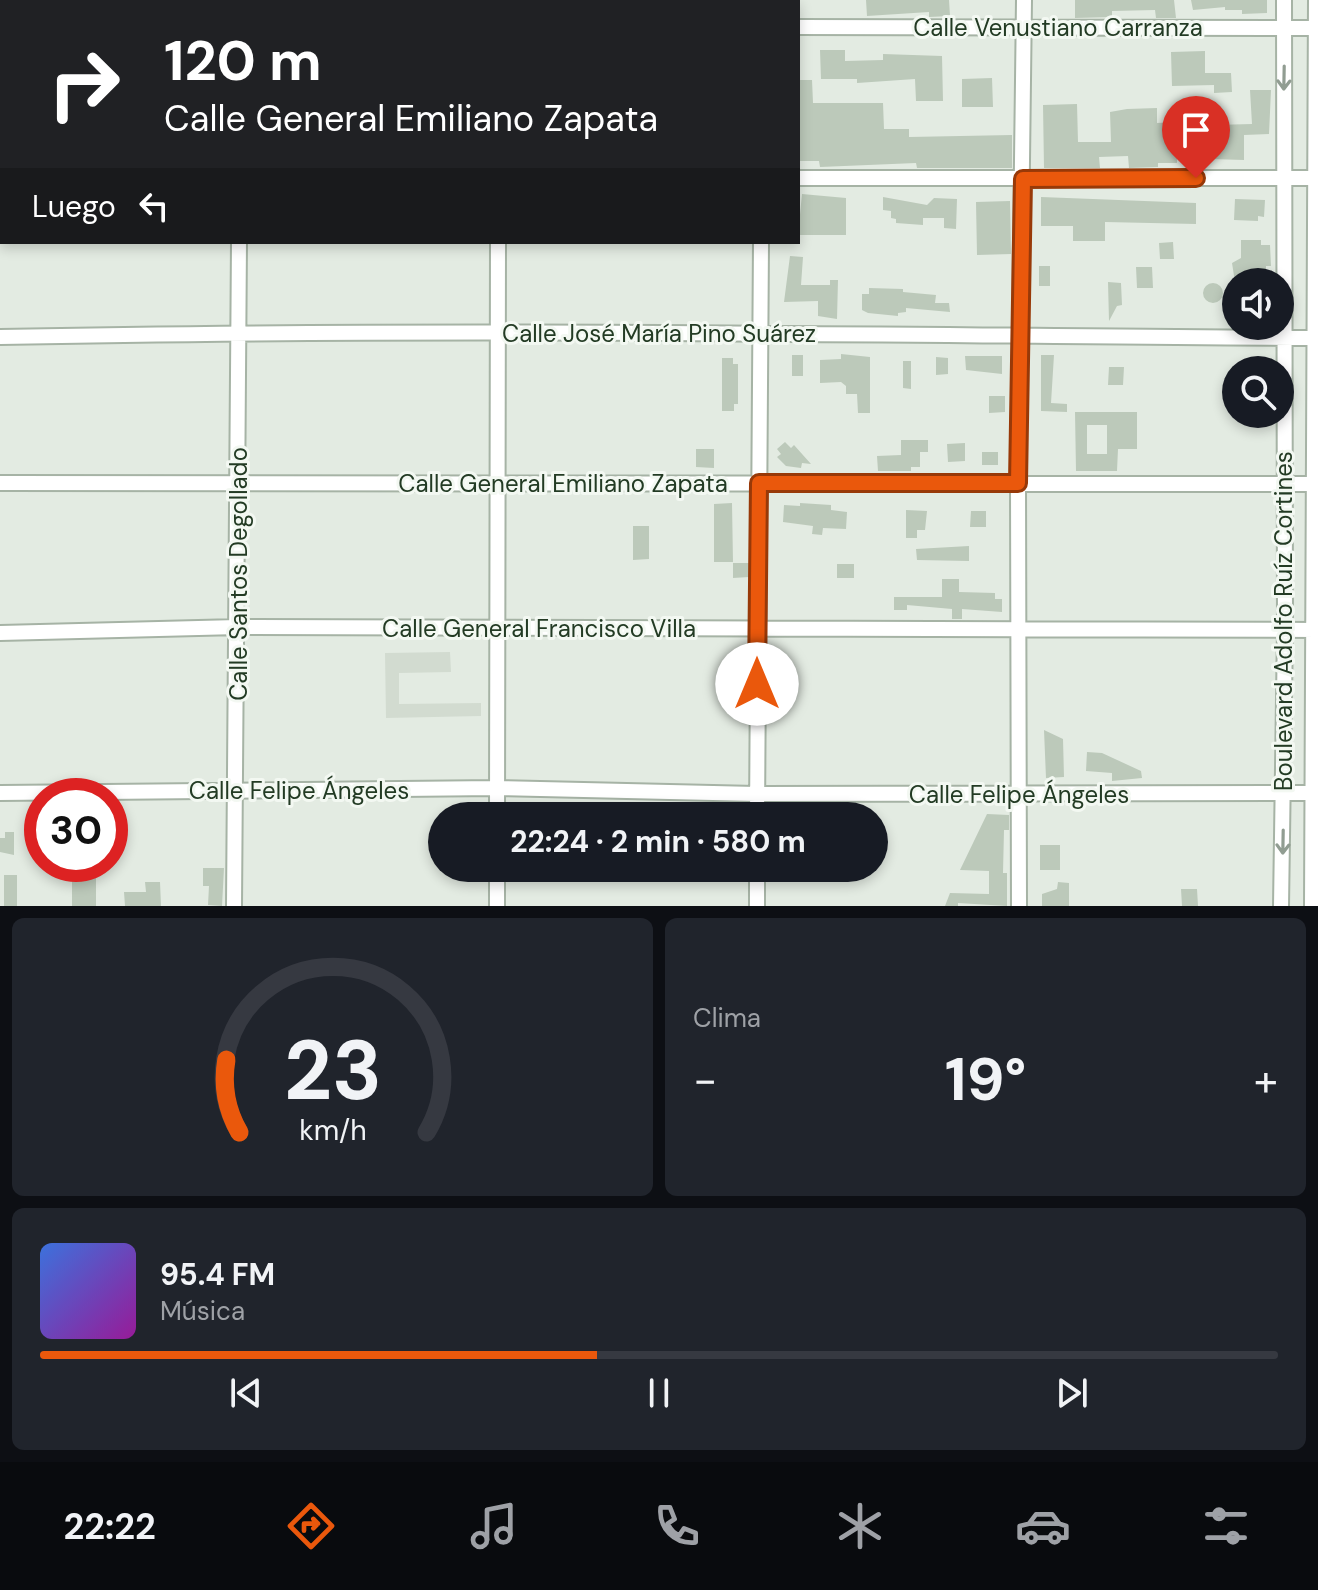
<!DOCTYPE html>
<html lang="es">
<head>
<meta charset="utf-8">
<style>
  body { margin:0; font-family:"DM Sans",sans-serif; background:#20242c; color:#f1f3f6; height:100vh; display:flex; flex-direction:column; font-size:30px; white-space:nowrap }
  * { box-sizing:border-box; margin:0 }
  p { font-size:26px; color:#9ea1a6 }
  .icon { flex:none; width:44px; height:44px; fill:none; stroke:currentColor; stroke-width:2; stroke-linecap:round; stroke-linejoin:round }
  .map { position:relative; height:906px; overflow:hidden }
  .details { display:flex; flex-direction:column; gap:12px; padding:12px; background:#0d0f14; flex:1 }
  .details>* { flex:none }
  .top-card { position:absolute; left:0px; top:0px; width:800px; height:244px; box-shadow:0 4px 12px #0003; background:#202124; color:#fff; overflow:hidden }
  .fabs { position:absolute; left:1222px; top:268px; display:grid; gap:16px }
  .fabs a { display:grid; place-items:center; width:72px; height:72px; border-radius:50%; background:#171b24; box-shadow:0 4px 12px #0003; font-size:40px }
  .speed { position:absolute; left:24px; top:778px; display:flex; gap:16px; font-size:40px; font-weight:700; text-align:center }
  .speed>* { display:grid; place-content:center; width:104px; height:104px; border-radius:50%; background:#171b24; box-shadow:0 4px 12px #0003; line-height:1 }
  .speed .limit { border:12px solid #d22; background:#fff; color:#111 }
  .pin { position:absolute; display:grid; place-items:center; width:68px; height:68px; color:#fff; margin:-82px -34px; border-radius:50% 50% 50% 0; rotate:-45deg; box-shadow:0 0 8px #0007 }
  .pin .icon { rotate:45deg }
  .me { position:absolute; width:88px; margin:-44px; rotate:0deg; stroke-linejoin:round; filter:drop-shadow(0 0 6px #0008) }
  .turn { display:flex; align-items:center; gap:28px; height:168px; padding:0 32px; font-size:36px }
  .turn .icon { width:104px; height:104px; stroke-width:2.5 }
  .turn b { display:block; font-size:56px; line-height:68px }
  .then { display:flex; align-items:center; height:76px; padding:0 32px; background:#0003; gap:16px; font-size:30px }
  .big { font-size:60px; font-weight:700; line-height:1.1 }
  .details .widget { flex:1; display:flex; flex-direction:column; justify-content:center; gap:12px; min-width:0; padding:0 28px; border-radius:12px; background:#20242c }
  .details .dial { align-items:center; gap:0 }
  .dial svg { height:208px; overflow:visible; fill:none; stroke:#363941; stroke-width:7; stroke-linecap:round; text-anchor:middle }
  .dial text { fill:#f1f3f6; stroke:none }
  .song { display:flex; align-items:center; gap:24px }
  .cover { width:96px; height:96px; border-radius:12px; background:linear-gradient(135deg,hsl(220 70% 55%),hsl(300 70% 35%)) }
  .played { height:8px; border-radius:4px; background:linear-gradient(90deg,#ea580c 45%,#363941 45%) }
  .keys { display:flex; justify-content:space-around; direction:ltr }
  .heat { display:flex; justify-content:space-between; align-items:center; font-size:44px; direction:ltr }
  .details .tiles { flex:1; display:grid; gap:12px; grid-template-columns:1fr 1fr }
  .widget:last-child { grid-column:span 2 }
  .trip { position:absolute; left:428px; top:802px; width:460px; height:80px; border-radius:40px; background:#171b24; box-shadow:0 4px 12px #0003; font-weight:700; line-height:80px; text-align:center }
  .menu { display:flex; height:128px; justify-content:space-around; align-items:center; background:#090b0e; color:#9ea1a6 }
  .menu .icon { width:56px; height:56px }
  .menu .on { color:#ea580c }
  .menu b { font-size:36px; color:#f1f3f6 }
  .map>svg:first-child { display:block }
</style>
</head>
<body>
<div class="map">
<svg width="1318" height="906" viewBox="0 0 1318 906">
  <rect width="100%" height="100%" fill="#e3ebe2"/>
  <path fill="#d2dbd0" d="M450,652L451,672L399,673V704L481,703V716L386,718L385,653Z"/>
  <path fill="#bcc9ba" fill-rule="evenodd" d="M866,0H949L950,16L929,17V12L867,16Z
    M1075,0H1174L1176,18H1156L1155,10L1112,11V17L1075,18Z
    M1191,0H1267V13L1242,14V10H1225V7L1193,10Z
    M820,50H845V61L883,60V54L942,56L943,101H916L915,79L857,83V79H821Z
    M1205,51V73H1231L1232,92L1214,93V85L1172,86L1171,52Z
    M992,78L993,107H962V79Z
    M798,80H812L813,103H883L884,129H909V137L1012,135V168H917L916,163L820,167L819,161H798Z
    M1250,90H1271L1269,134L1244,135V160L1177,158V163H1158V167L1129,168L1128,156L1099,157L1100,168H1044L1043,105L1077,104L1078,142H1111L1110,112L1127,109L1157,108V123L1176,122V126L1252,124Z
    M802,194L846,198V235H798Z
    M883,197L927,205L934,198L957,199L956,229L944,228V218H923V225L896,223V219L891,218V211L883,210Z
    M1041,197L1196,203V224L1105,222V241H1073V226H1041Z
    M1235,199L1265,200L1264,217L1258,216V221L1234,220Z
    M1010,201L1011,254L977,255L976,202Z
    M1241,240H1261V245H1270L1271,266H1266V282H1235L1232,263L1241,258Z
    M1173,242L1174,259H1160L1159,243Z
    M790,256L803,257L801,285H830V280H838L837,319L818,316V301L784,302Z
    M1039,266H1050V286H1039Z
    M1136,267H1152L1153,288H1137Z
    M1108,282L1121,283L1122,305L1117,306L1109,321Z
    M1203 293a10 10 0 1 1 20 0a10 10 0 1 1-20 0Z
    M869,288L903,289V292L936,295L935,303H949L950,312L906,308V312L898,313V316L868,313L862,310V294H869Z
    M841,354L870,357V413H858L857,394H846V386L841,382L820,383V360L841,359Z
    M792,355H803V376H792Z
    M1041,355H1054L1051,403L1067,404V412L1041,411Z
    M965,356H1002V374L966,370Z
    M936,357L948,358V374L936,375Z
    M722,358H733V364H738V404H734V411H722Z
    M903,361H911V389L903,388Z
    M1109,367H1124L1123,385H1108Z
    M989,396H1005V412L989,413Z
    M1075,412H1137V449H1118L1117,471H1076ZM1087,425H1107V454H1087Z
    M901,440H928V452H920V467H911V471H878L877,456L901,455Z
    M785,442L791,448L794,445L811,464L802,463L801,468L786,466L777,457L781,454L777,449Z
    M965,443V461L948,462L947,444Z
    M696,449H714V468L696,467Z
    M982,452H998V465H982Z
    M732,503L733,562H714V504Z
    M800,503L831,505V510L847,512L846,529L823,528L822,535L812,534L813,526L783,522L784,505L800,506Z
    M906,510L927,511L925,530H917V538H906Z
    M971,511H986V527H970Z
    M633,526H649V559L633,560Z
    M969,546V561L917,560L916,549Z
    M733,563H749V577L733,578Z
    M837,564H854V578H837Z
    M942,579H959V592L995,593V599H1002V612L962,609V619H952V609L907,605V610H894V597H942Z
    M1044,730L1063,739L1064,777L1046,778Z
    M1087,752L1102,753L1141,771L1142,778L1112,781V773L1086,771Z
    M987,814L1009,815V830H1004L1003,873H1007V906L958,903V906H945L950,893L989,894V871L960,870Z
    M5,832H14V855L0,852V838H5Z
    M1040,845H1060V870H1040Z
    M63,864H96V906H72V879H63Z
    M203,868H224L222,906L208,905L209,886H203Z
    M4,875H17V906H4Z
    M145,882H160L161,906H125L124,892H146Z
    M1058,882L1069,883V906H1042V894L1057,889Z
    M1181,889H1197L1198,906H1182Z"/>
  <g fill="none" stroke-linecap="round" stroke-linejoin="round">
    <defs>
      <path id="minor" d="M763,0V2
        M246,2V0
        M503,2V0
        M0,25H2
        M798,27L1318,28
        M798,178H1318
        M0,187H2
        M0,337C439,328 879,335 1318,338
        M0,483L1318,484
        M0,633L238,627L1318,630
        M0,793L496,788L756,794L1318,793
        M497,816L498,242
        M757,816L761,242
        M497,868V906
        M757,868V906
        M234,906L239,242
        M1019,906L1018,483L1024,0
        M1281,906L1285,629L1284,0
        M1312,906L1316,0"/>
    </defs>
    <use href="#minor" stroke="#a6b3a5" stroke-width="18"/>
    <use href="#minor" stroke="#fff" stroke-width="14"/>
  </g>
  <defs><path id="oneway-shaft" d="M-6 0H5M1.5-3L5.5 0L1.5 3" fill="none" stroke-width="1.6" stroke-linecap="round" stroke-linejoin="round" transform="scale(2)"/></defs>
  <g stroke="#919d92">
    <use href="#oneway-shaft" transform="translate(1284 78) rotate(91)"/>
    <use href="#oneway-shaft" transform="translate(1283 842) rotate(91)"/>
  </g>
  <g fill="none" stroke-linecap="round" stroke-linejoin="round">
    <defs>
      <path id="route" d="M757,684L759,483H1018L1023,179L1196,178"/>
    </defs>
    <use href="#route" stroke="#983908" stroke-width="20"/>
    <use href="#route" stroke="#ea580c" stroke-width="14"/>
  </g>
  <g text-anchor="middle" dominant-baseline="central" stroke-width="6" stroke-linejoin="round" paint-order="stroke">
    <g font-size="24" fill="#233b24" stroke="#f3f8f2">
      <text x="1058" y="27">Calle Venustiano Carranza</text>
      <text x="659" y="333">Calle José María Pino Suárez</text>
      <text x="563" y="483">Calle General Emiliano Zapata</text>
      <text transform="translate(238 574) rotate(-90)">Calle Santos Degollado</text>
      <text transform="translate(1283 621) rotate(-90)">Boulevard Adolfo Ruíz Cortines</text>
      <text x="539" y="628">Calle General Francisco Villa</text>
      <text x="299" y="790">Calle Felipe Ángeles</text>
      <text x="1019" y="794">Calle Felipe Ángeles</text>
    </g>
  </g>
</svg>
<div class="fabs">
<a><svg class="icon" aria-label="sound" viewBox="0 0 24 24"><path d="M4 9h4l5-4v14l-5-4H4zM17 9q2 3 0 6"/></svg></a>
<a><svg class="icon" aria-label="search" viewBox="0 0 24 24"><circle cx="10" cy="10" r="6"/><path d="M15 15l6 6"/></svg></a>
</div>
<div class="speed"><div class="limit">30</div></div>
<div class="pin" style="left:1196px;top:178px;background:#d93025"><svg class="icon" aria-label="arrive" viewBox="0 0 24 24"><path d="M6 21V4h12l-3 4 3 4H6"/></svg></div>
<svg class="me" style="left:757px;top:684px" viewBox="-20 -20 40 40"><circle r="19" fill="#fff"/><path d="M0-13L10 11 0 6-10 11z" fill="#ea580c"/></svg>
<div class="trip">22:24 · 2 min · 580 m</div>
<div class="top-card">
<div class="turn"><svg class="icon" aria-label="right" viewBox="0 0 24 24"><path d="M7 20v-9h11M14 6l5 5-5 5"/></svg><div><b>120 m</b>Calle General Emiliano Zapata</div></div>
<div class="then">Luego<svg class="icon" aria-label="left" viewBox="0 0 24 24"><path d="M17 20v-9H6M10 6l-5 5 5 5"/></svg></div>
</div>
</div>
<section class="details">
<div class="tiles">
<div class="widget dial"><svg viewBox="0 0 100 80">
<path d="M14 69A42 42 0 1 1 86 69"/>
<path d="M14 69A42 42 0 0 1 9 41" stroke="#ea580c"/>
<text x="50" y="56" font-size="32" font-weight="700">23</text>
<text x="50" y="72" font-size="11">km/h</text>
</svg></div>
<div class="widget"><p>Clima</p>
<div class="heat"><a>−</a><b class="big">19°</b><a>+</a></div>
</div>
<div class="widget">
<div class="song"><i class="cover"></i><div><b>95.4 FM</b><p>Música</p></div></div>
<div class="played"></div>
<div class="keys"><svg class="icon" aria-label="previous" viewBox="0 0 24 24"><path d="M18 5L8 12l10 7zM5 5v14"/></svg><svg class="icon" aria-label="pause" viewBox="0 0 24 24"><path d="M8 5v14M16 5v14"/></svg><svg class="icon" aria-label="next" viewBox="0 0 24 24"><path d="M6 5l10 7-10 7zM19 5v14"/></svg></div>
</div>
</div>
</section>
<nav class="menu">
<b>22:22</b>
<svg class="icon on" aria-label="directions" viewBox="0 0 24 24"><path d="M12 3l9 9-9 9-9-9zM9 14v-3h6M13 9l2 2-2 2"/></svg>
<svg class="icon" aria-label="music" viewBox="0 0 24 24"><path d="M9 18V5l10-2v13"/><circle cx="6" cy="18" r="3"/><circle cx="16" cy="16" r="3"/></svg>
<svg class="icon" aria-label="phone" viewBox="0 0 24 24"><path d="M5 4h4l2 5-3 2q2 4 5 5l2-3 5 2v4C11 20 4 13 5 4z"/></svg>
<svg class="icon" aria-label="climate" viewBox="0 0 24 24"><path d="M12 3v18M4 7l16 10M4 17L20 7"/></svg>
<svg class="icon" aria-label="car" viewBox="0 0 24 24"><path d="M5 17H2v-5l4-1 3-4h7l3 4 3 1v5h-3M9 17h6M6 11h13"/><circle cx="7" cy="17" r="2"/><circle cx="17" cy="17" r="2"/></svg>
<svg class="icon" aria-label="filters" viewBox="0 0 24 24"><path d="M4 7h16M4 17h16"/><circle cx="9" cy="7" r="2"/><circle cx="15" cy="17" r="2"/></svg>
</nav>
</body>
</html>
